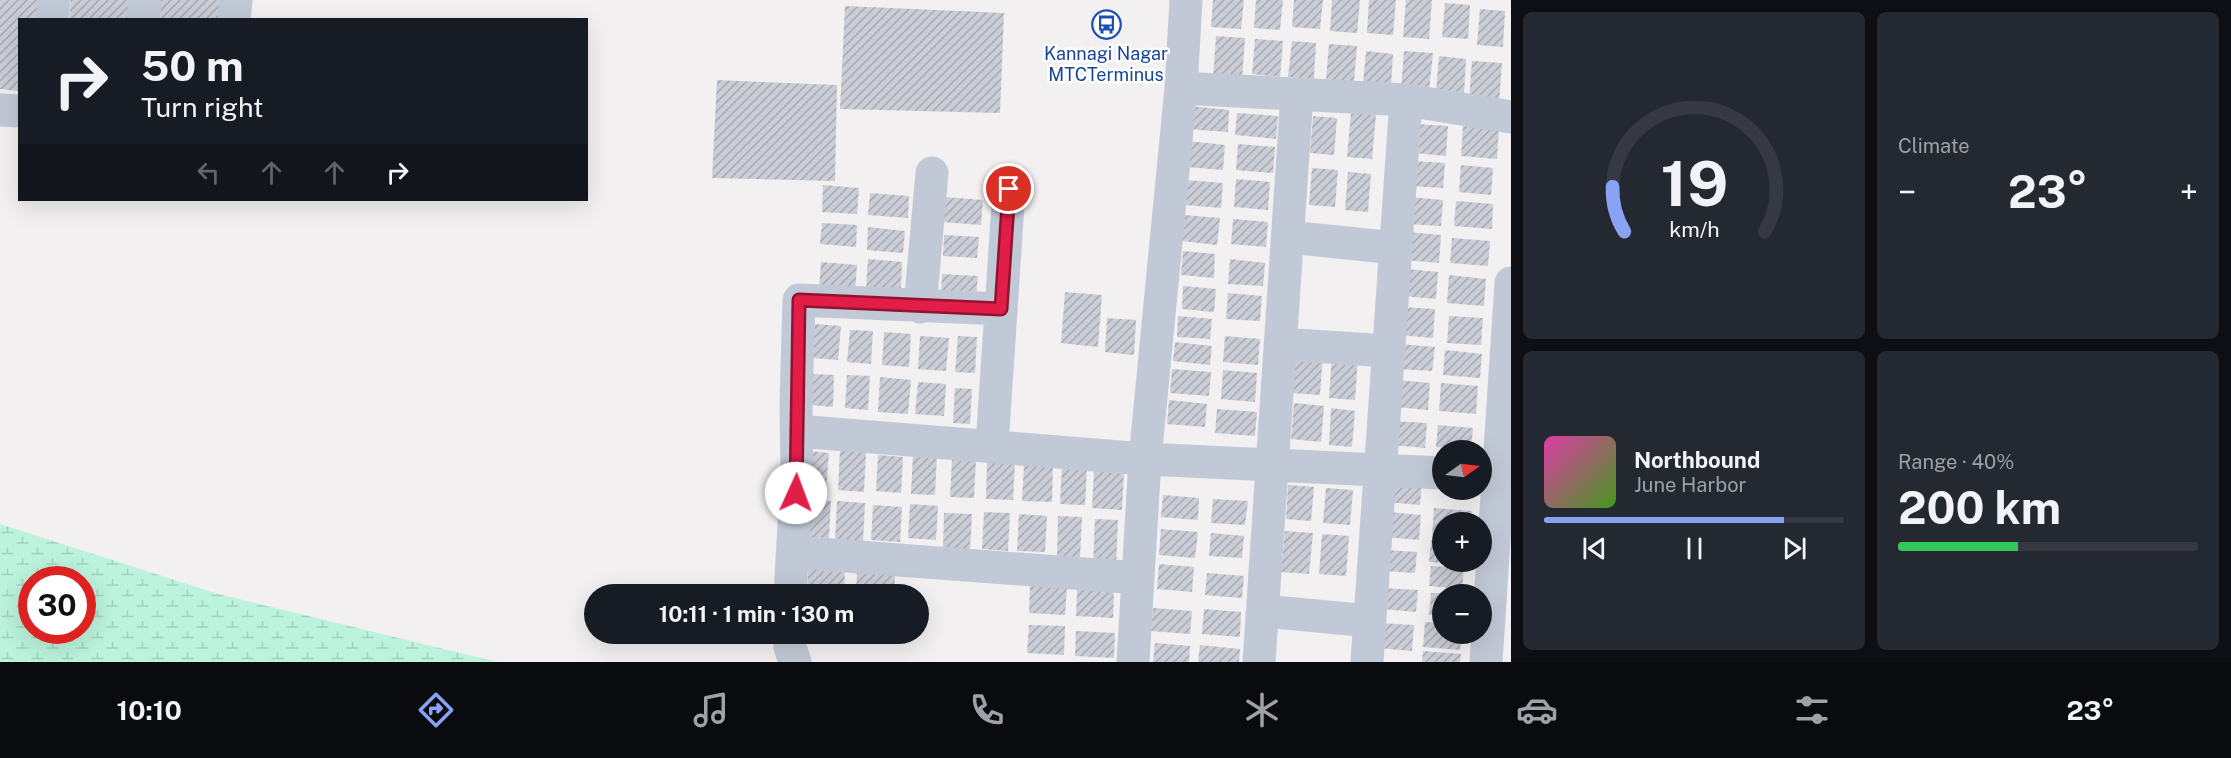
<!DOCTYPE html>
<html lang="en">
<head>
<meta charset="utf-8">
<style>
  body { margin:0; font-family:"Public Sans",sans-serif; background:#242831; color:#f1f3f6; height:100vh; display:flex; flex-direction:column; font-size:22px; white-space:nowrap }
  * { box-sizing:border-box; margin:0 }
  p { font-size:20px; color:#9ea1a6 }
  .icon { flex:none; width:33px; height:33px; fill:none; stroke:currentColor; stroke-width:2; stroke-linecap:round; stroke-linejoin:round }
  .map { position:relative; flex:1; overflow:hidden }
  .sheet { display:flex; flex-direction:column; gap:12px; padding:12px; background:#0d0f14; width:720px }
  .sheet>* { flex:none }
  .hud { position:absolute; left:18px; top:18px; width:570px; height:183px; border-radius:0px; box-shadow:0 6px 24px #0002; background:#171b24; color:#f1f3f6; overflow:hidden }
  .needle { width:39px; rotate:76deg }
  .tools { position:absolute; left:1432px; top:440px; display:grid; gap:12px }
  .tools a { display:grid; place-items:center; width:60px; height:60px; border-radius:50%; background:#171b24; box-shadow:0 6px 24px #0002; font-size:30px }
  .speed { position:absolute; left:18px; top:566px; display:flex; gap:12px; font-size:30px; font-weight:700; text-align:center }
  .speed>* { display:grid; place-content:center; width:78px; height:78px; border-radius:50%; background:#171b24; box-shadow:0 6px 24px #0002; line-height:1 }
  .speed .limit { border:9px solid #d22; background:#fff; color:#111 }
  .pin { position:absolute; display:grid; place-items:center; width:51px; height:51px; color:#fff; margin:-26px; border:3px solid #fff; border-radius:50%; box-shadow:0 2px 6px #0007 }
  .me { position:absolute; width:66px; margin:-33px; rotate:2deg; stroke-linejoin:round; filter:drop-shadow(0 0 4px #0008) }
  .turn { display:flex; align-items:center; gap:21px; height:126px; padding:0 24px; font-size:27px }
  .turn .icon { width:78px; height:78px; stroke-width:2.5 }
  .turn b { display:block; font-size:42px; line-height:51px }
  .lanes { display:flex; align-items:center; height:57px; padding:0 24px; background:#0003; justify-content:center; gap:30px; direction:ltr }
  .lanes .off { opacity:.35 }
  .big { font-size:45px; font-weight:700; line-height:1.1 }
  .sheet .card { flex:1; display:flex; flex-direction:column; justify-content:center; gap:9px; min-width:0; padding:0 21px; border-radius:9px; background:#242831 }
  .sheet .dial { align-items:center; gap:0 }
  .dial svg { height:156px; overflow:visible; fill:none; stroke:#363941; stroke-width:7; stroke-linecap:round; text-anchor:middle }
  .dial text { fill:#f1f3f6; stroke:none }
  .song { display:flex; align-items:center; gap:18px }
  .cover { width:72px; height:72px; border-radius:9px; background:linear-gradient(135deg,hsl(320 70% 55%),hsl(100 70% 35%)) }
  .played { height:6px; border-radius:3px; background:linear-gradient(90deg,#89a3f4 80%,#363941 80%) }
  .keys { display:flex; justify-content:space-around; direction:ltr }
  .heat { display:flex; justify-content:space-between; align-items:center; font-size:33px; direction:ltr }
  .charge { height:9px; border-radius:4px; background:linear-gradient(90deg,#34c759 40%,#363941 0) }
  .sheet .tiles { flex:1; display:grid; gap:12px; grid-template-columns:repeat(2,1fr) }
  .trip { position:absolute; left:584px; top:584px; width:345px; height:60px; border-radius:30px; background:#171b24; box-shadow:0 6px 24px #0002; font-weight:700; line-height:60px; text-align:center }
  .tab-bar { display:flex; height:96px; justify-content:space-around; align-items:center; background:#090b0e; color:#9ea1a6 }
  .tab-bar .icon { width:42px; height:42px }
  .tab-bar .active { color:#89a3f4 }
  .tab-bar b { font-size:27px; color:#f1f3f6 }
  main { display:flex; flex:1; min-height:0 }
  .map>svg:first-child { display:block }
</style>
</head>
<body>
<main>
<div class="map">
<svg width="1511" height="662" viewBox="0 0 1511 662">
  <defs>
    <pattern id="wetland-marsh" width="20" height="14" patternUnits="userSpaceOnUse" patternTransform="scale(1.5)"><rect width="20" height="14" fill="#bbf3dc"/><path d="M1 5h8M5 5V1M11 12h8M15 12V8" fill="none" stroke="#a2d2bf"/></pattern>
    <pattern id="building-hatch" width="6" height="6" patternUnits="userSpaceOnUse" patternTransform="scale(1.5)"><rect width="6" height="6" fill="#cbcdd6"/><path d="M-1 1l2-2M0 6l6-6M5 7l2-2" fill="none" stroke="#a7a9b1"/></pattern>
  </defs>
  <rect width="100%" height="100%" fill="#f2f0f0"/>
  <path fill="url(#wetland-marsh)" fill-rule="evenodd" d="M0,524L218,594L497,662H0ZM32,579H82V630H32Z"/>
  <path fill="url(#building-hatch)" d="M0,0H52L51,20H20V91L0,89Z
    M71,0H141L140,20H69Z
    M155,0H226L225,20H153Z
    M1213,0H1244L1241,29L1211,27Z
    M1256,0H1283L1280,30L1254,28Z
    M1294,0H1323L1320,29L1292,27Z
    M1332,0H1360L1357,33L1330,31Z
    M1369,0H1396L1393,35L1367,33Z
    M1406,0H1432L1429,39L1403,37Z
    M1445,3L1470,5L1468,39L1442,37Z
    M845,6L1004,13L1000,113L840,109Z
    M1480,9L1505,11L1503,47L1477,45Z
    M1216,36L1245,38L1242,80L1213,77Z
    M1255,39L1283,41L1280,77L1252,74Z
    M1292,41L1316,43L1314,79L1288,77Z
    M1329,44L1357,46L1354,82L1326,80Z
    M1366,51L1393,54L1391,87L1363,85Z
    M1404,51L1433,53L1429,91L1401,89Z
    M1439,56L1466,59L1464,94L1436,92Z
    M1472,61L1502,63L1499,104L1469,101Z
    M717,80L837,85L835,181L712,178Z
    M1189,106L1229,110L1228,132L1187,129Z
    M1237,113L1278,116L1276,139L1235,135Z
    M1351,113L1376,115L1372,159L1347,157Z
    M1313,116L1337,118L1334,155L1310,153Z
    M1417,124L1448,126L1446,156L1414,153Z
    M1463,126L1499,129L1497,159L1461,156Z
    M1188,141L1225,145L1223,170L1186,167Z
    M1238,144L1275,147L1273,173L1236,170Z
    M1413,161L1445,163L1443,188L1411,186Z
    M1461,165L1493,168L1491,195L1459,192Z
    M1312,168L1338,170L1335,207L1309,205Z
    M1348,172L1371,174L1368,212L1345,210Z
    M1236,179L1270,182L1268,210L1234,207Z
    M1187,180L1223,183L1221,208L1185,205Z
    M823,185L859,188L857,214L822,212Z
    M870,193L909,196L908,218L868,215Z
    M944,197L983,200L981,225L942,222Z
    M1409,197L1443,200L1441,226L1407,224Z
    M1456,201L1493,204L1492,229L1454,226Z
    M1184,215L1220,218L1217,245L1182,241Z
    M1233,219L1268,222L1266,247L1231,244Z
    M822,223L857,225L856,247L820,244Z
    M868,227L905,231L903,253L867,250Z
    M1407,232L1441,235L1439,263L1405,260Z
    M944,235L979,237L977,258L943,256Z
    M1452,238L1490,241L1488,266L1450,263Z
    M1183,251L1215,254L1214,278L1181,275Z
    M868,259L902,262L901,290L866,288Z
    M1230,259L1265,263L1263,286L1228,284Z
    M821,262L857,265L855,293L819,290Z
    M1406,269L1438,272L1436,299L1403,296Z
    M942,274L978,276L976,298L941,296Z
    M1449,275L1486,279L1484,306L1447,303Z
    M1183,286L1216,289L1214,312L1182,309Z
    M1065,292L1102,295L1098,347L1061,343Z
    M1228,293L1262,296L1260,321L1226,319Z
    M1402,307L1435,309L1433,338L1400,335Z
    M1178,316L1212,319L1210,339L1177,337Z
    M1449,316L1483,318L1481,345L1447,343Z
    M1107,318L1136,320L1134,355L1105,352Z
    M815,324L841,326L838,360L812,358Z
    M850,330L873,331L871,364L847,362Z
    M884,332L911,334L909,367L882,365Z
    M920,336L949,338L946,371L918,369Z
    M958,336L977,337L975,373L955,372Z
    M1225,336L1260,339L1258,365L1223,362Z
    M1175,342L1212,346L1210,365L1173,361Z
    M1400,344L1435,347L1432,371L1398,369Z
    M1445,350L1482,354L1480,378L1443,375Z
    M1296,351L1323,354L1320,395L1292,393Z
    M1332,355L1358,357L1355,400L1329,398Z
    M1172,369L1211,372L1209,396L1170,393Z
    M1223,370L1257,373L1255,402L1221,399Z
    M811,374L834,375L833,407L810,405Z
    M847,375L870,376L868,410L845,408Z
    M880,377L911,380L908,414L878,412Z
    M1397,380L1430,383L1428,410L1395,407Z
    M918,382L946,384L944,416L915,414Z
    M1441,383L1478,386L1476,414L1439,411Z
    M955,388L972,389L970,424L953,423Z
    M1169,400L1207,404L1205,427L1167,424Z
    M1294,403L1324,406L1321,442L1291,439Z
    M1331,408L1355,411L1352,447L1329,445Z
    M1217,409L1257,412L1255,436L1215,433Z
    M1393,421L1427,423L1425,448L1391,445Z
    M1438,425L1473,428L1471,450L1436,447Z
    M840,449L866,451L864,492L838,490Z
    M809,451L829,453L826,491L807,490Z
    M913,453L937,454L935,495L911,494Z
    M878,455L903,457L901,493L876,491Z
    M952,459L976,460L974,498L950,497Z
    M987,462L1015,463L1013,500L986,499Z
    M1024,464L1053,465L1052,502L1022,501Z
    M1062,465L1087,467L1085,505L1060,504Z
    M1094,471L1124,473L1122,510L1092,508Z
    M1389,478L1422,481L1420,505L1387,502Z
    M1288,485L1314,487L1311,521L1286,519Z
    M1326,488L1353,490L1350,525L1323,523Z
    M1163,495L1199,498L1198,520L1161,517Z
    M1213,499L1248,501L1245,525L1211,523Z
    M803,500L831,501L829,538L801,537Z
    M837,501L865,503L863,542L835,540Z
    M910,504L938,506L936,540L908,538Z
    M873,505L902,507L900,542L871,540Z
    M1434,508L1472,511L1471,522H1443V536L1432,535Z
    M984,512L1010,513L1008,551L982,549Z
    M1388,512L1421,515L1419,540L1386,537Z
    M944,513L972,514L970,550L943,548Z
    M1019,514L1047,516L1045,552L1017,551Z
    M1058,516L1082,517L1080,558L1057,557Z
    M1095,519L1118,520L1116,567L1093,566Z
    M1161,529L1198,532L1195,558L1159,555Z
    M1285,531L1313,533L1309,574L1281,572Z
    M1211,533L1244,536L1242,558L1209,556Z
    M1322,534L1349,536L1346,576L1319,574Z
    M1431,540L1443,541V563L1429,562Z
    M1386,550L1417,552L1415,573L1385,571Z
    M1444,561H1467V564L1443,563Z
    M1159,564L1194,567L1192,592L1157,589Z
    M1431,566L1464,568L1462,589L1429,586Z
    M808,568L845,570L844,594H807Z
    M857,572L895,574L894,594H856Z
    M1207,573L1244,576L1242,598L1205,595Z
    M1030,585L1067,587L1065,615L1029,613Z
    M1383,588L1418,590L1416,612L1382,609Z
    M1077,589L1114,591L1113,618L1076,616Z
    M1431,593H1443V616L1429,615Z
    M1153,608L1192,611L1190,634L1151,631Z
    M1204,609L1241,612L1240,637L1202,634Z
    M1425,622L1443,623V633H1462L1460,650L1423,647Z
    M1379,623L1414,625L1412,651L1378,648Z
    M1029,625L1065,626L1064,655L1027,653Z
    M1076,631L1115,633L1114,658L1075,656Z
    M817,633H843V636L817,635Z
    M854,633H890L889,639L854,637Z
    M1155,643L1190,646L1189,662H1153Z
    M1200,645L1240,649L1239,662H1198Z
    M1423,651L1461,654L1460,662H1422Z"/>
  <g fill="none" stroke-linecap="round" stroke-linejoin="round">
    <path stroke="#c2c9d6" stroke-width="33" d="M52,20L54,0
      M143,20L145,0
      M234,20L236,0
      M1181,88L1406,100L1511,117
      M0,110L20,111
      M1288,237L1396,248
      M920,307L932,173
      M1281,344L1388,351
      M797,431L1145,459L1443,473
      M992,446L1009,189
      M793,552L1138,578
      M790,594L797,473L796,404L799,300L1001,309
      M1263,611L1370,621
      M789,633L790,647L795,662
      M1133,662L1145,459L1181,88L1186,0
      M1259,662L1297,94
      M1367,662L1406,100
      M1486,662L1511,283"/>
  </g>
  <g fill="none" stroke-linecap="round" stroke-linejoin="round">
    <defs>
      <path id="route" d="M796,493L799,300L1001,309L1009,189"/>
    </defs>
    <use href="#route" stroke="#92132f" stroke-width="15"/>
    <use href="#route" stroke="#e11d48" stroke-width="10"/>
  </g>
  <defs>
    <symbol id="bus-ring" viewBox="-11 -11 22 22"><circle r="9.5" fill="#fff" stroke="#1a4fb4" stroke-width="1.5"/><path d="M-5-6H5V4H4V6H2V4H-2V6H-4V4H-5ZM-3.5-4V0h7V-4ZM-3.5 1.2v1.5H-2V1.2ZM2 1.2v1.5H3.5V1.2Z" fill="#1a4fb4"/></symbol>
  </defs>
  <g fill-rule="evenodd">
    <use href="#bus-ring" x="1090" y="8" width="33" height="33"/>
  </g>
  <g text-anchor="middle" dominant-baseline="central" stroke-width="5" stroke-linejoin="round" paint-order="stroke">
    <g font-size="18" fill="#164399" stroke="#fff">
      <text x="1106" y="53">Kannagi Nagar<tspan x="1106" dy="21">MTCTerminus</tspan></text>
    </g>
  </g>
</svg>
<div class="tools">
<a><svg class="needle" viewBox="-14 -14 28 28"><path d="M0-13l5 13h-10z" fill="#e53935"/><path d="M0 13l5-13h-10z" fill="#9ea1a6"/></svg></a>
<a>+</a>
<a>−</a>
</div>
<div class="speed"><div class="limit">30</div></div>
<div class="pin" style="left:1009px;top:189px;background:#d93025"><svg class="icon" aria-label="arrive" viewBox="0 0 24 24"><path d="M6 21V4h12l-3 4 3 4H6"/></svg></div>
<svg class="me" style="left:796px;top:493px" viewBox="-20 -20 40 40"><circle r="19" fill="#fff"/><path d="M0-13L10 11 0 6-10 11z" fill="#e11d48"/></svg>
<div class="trip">10:11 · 1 min · 130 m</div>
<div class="hud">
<div class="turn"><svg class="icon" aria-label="right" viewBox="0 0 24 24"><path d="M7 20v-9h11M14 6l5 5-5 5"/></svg><div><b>50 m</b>Turn right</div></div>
<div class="lanes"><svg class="icon off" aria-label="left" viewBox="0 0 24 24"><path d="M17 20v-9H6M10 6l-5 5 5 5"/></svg><svg class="icon off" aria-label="ahead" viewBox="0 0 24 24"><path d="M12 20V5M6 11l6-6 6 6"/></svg><svg class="icon off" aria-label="ahead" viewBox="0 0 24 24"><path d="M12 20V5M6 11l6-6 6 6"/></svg><svg class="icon" aria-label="right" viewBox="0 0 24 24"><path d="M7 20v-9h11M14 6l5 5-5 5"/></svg></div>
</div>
</div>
<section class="sheet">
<div class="tiles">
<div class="card dial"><svg viewBox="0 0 100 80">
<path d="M14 69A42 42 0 1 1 86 69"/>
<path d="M14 69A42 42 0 0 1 8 46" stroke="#89a3f4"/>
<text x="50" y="56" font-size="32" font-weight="700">19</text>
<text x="50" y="72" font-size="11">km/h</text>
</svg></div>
<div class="card"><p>Climate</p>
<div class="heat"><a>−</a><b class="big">23°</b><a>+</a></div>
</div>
<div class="card">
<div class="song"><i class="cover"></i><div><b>Northbound</b><p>June Harbor</p></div></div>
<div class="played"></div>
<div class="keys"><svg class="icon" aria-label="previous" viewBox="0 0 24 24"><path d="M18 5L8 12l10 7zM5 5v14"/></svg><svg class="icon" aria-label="pause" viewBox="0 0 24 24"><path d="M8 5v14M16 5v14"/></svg><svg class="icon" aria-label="next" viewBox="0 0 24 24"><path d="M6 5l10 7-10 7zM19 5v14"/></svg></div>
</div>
<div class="card"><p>Range · 40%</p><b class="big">200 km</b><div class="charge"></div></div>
</div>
</section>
</main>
<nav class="tab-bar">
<b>10:10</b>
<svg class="icon active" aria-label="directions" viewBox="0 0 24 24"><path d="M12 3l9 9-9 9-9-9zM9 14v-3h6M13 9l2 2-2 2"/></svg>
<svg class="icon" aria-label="music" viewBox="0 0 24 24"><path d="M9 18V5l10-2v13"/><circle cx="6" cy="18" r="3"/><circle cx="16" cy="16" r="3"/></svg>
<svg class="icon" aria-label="phone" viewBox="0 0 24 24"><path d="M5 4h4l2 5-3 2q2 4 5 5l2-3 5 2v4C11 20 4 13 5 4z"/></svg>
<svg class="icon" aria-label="climate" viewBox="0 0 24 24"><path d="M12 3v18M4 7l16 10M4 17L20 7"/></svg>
<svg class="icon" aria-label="car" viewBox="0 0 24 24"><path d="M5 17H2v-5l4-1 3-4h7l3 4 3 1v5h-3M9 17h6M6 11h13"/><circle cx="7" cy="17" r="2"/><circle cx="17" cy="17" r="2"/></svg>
<svg class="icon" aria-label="filters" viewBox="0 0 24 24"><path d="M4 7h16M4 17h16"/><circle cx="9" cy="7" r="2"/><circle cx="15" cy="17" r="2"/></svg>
<b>23°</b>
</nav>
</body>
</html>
